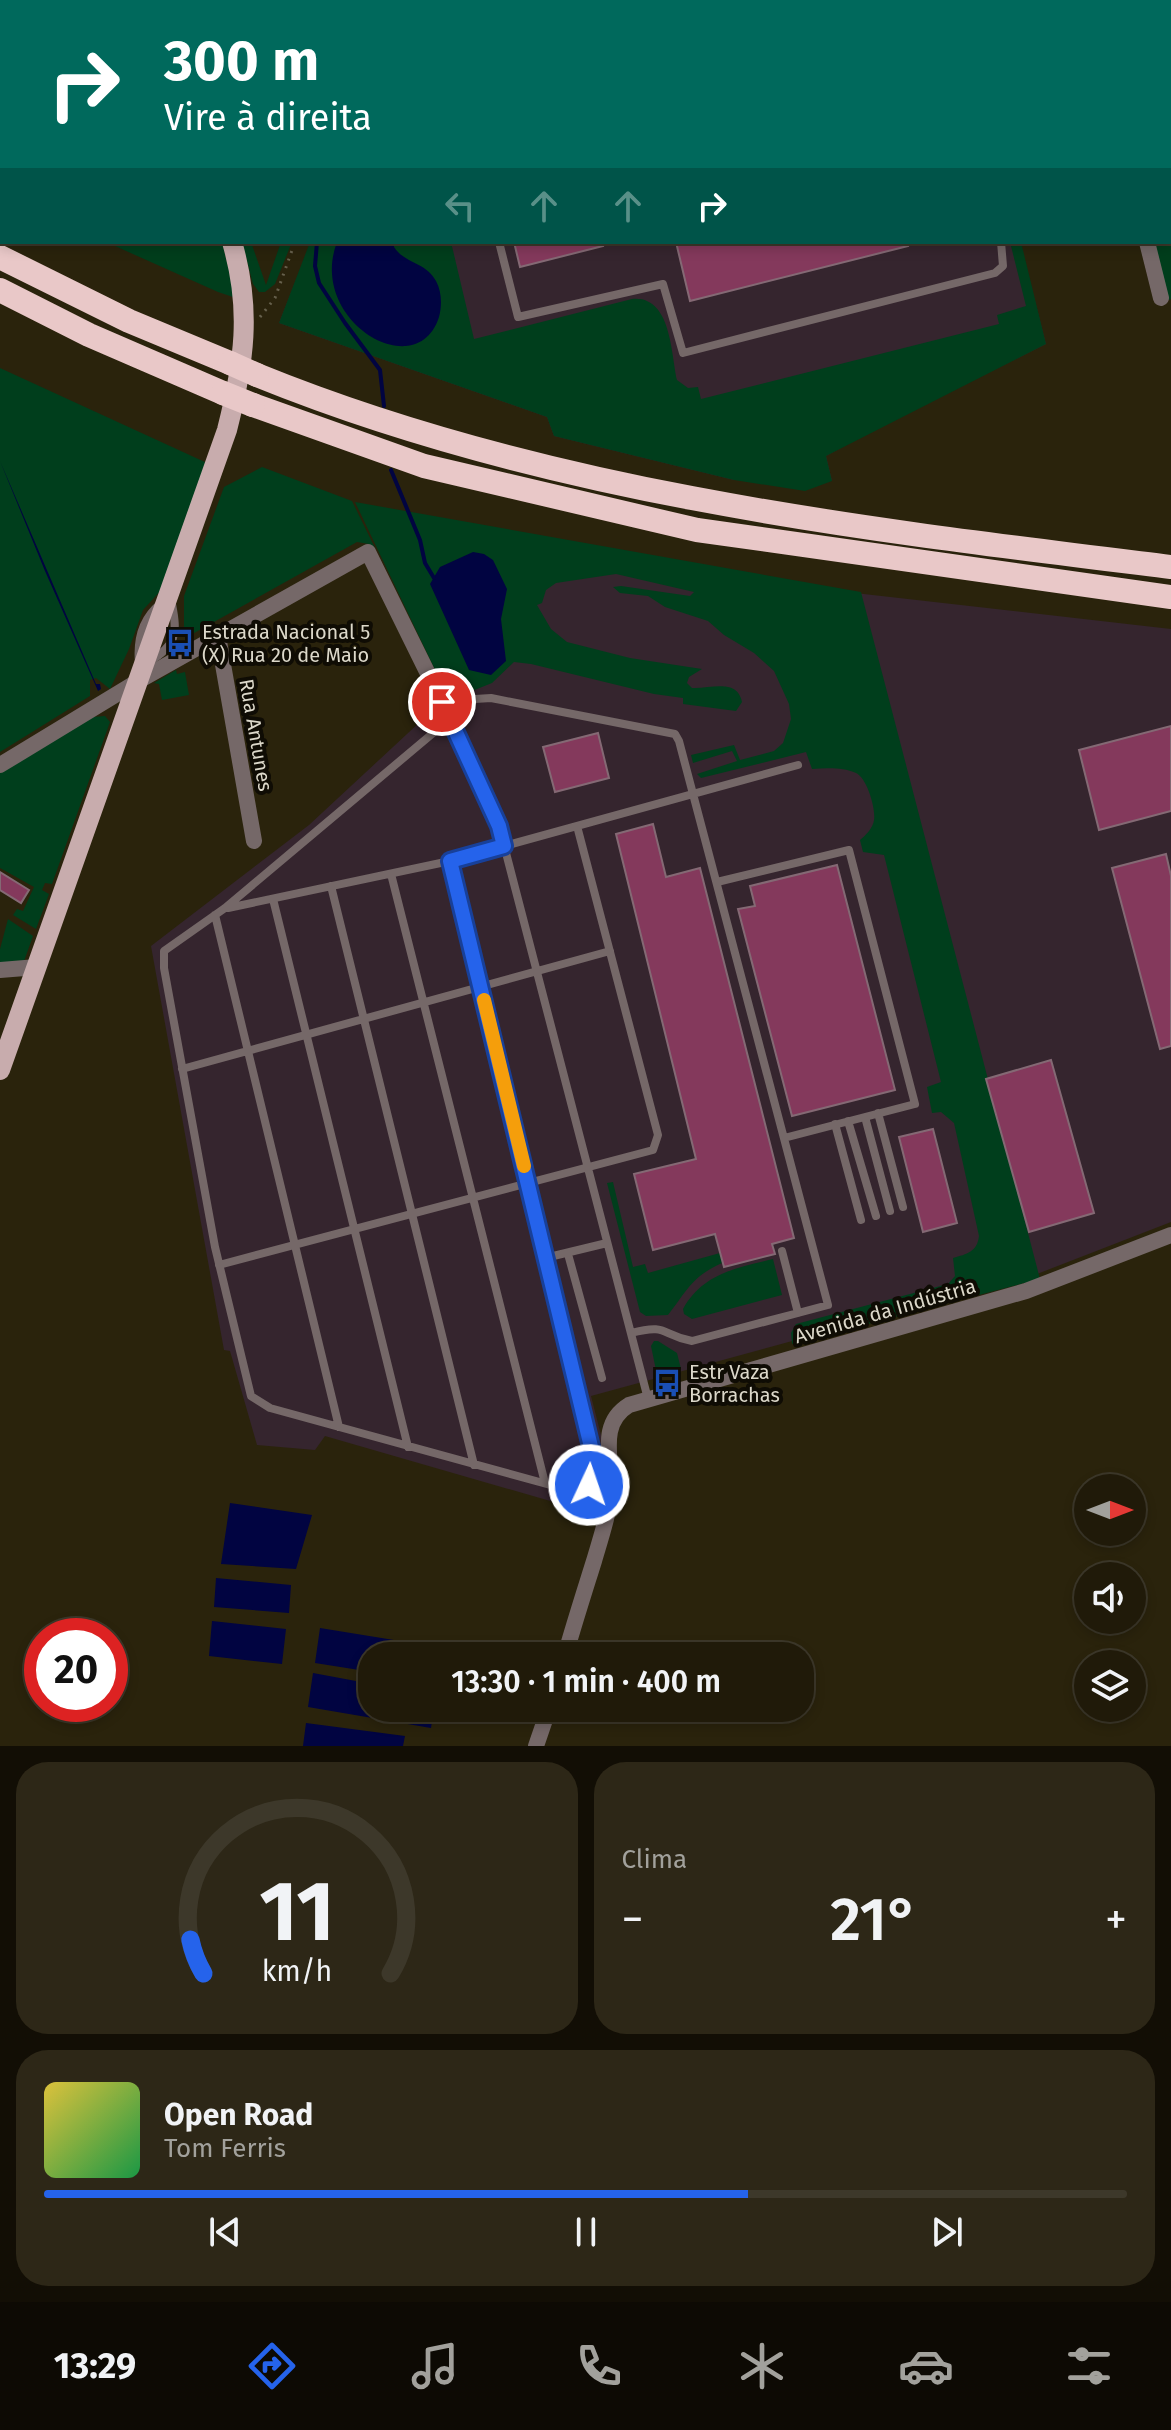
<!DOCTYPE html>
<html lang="pt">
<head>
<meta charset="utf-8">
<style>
  body { margin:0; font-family:"Fira Sans",sans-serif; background:#2d2717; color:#f1f3f6; height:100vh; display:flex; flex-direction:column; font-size:30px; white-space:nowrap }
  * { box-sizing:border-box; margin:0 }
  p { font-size:26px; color:#a2a19c }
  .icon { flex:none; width:44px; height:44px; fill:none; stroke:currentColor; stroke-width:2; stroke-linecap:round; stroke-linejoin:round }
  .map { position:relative; height:1746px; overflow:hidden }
  .drawer { display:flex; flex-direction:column; gap:16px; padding:16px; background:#120e05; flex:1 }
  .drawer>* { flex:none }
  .hud { position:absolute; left:0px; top:0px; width:1172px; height:244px; box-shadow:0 4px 12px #0003,0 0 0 2px #3d382a; background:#00695c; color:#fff; overflow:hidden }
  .needle { width:52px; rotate:90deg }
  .tools { position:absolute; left:1074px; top:1474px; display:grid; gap:16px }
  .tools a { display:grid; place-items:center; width:72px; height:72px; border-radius:50%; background:#201a09; box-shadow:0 4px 12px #0003,0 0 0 2px #3d382a; font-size:40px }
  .speed { position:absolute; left:24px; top:1618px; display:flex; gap:16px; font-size:40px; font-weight:700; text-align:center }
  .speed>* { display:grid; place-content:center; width:104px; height:104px; border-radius:50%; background:#201a09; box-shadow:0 4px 12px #0003,0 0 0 2px #3d382a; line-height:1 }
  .speed .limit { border:12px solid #d22; background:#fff; color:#111 }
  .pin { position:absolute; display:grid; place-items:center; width:68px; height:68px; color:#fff; margin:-34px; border:4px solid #fff; border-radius:50%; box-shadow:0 2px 8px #0007 }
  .me { position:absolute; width:88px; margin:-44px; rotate:3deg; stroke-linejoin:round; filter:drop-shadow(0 0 6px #0008) }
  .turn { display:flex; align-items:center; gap:28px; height:168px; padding:0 32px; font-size:36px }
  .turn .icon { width:104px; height:104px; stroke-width:2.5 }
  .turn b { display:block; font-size:56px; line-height:68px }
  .lanes { display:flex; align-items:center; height:76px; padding:0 32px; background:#0003; justify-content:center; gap:40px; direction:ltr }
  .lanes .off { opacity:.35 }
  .big { font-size:60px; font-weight:600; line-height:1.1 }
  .drawer .card { flex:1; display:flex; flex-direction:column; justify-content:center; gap:12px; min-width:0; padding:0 28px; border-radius:32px; background:#2d2717 }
  .drawer .dial { align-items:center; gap:0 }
  .dial svg { height:208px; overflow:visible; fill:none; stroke:#3d382a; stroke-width:7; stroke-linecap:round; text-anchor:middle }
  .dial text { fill:#f1f3f6; stroke:none }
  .song { display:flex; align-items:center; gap:24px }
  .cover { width:96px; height:96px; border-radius:12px; background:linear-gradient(135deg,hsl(50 70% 55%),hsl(140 70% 35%)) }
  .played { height:8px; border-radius:4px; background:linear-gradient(90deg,#2563eb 65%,#3d382a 65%) }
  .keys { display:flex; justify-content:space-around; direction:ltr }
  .heat { display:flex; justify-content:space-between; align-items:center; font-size:44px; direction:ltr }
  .drawer .tiles { flex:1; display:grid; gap:16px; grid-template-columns:1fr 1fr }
  .card:last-child { grid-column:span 2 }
  .trip { position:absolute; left:358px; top:1642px; width:456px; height:80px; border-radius:32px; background:#201a09; box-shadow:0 4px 12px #0003,0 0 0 2px #3d382a; font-weight:600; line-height:80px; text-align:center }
  .menu { display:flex; height:128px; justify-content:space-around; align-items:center; background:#0d0a04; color:#a2a19c }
  .menu .icon { width:56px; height:56px }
  .menu .active { color:#2563eb }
  .menu b { font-size:36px; color:#f1f3f6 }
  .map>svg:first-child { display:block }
</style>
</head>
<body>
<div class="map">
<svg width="1171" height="1746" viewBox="0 0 1171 1746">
  <rect width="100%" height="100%" fill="#2a230c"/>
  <path fill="#35252e" d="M404,0H960V2H403Z
    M311,242H1020L1046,344L883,425L826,456L832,481L734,480L554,436L547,417L279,323Z
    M380,551L855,593L1171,629V1222L1037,1274L591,1396L604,1447L605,1486L602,1516L325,1436L315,1450L257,1445L230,1351L224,1350L151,946L309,825L449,695Z"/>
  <path fill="#003e1c" d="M1094,0H1171V299L1163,302L1149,242H1170V2H1093Z
    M106,242H222L236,298L218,292Z
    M242,242H251L266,285L281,242H292L275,284L265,292H259L253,284Z
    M310,242H451L474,339L632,299C671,295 671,352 677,380L688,388L698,387L701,399L999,324L997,315L1026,306L1010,242H1021L1046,344L826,456L832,481L805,491L734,480L554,436L547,417L279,323Z
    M0,368L207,463L164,587L143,610L129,649L110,689L96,678L90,680V696L0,752Z
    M262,467L352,501L376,550L369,544L357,542L187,637L184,634V596L224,487Z
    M355,502L861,592L1040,1279L792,1344L791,1333L796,1324L948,1284L955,1276L953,1258C967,1254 977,1252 979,1236L954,1123L941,1112L932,1113L927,1087L941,1082L884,855L863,852L860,840C866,835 873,828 874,820C876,809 867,778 856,773C843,767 826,768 812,769L806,752L701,778L697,774L737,761L732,751L693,763L691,755L734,745L740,760L774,751L783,743L791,719L789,704L774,671L754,653L724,635L708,621L665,607L648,596L620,593L613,587L621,586L690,596L694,592L616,574L556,583L546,590L542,603L537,605L551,629L567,642L630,658L702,669L689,677L687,683L692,688C711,689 737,678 742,702L736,711L683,704V698L654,694L531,664L514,662L492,683L452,699L447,695Z
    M176,670L177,674L185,672L189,695L162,700L159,684L154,683Z
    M105,716L110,722L52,884L45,883L42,890L49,894L36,929L13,915L17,909L23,911L34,887L0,868V773L92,717Z
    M8,919L33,936L23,964L0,967V949Z
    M613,1182L633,1267L645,1264L648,1273L720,1253L722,1263C691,1277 687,1291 668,1315L646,1316L640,1312L607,1183Z
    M773,1259L782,1295L692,1319L684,1314L683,1309C703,1273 737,1268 773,1259Z
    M654,1341H658L677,1353L681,1369L657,1375L651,1346Z"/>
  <path fill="#010441" d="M337,242H394V247C405,264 426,262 436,281C442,292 442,306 439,317C417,386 307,321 337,242Z
    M0,461L96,684H100L101,689L98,691L45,571Z
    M473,552L484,554L493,560L507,589L501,619L506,661L491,675L469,670L430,584L440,567Z
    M230,1503L312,1515L296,1569L221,1564Z
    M216,1578L291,1585L289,1613L214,1607Z
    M212,1621L286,1629L282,1664L209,1656Z
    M320,1628L443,1648L442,1656H372V1672L315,1663Z
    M313,1673L372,1684V1708H434L431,1728L308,1707Z
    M306,1723L405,1736L403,1746H303Z"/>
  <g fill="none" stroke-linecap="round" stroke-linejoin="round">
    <path stroke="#010441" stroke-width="4" d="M392,2V0
      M317,242L315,266L319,283L345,323L380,370L384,406
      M391,470L420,540L425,563L434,578"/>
  </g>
  <path fill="#84395c" stroke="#846974" stroke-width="2" d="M514,242H602L603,246L520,267Z
    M676,242H907L908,246L690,301Z
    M1171,726V811L1099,830L1079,750Z
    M598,733L609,778L555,792L543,747Z
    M653,824L666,877L700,868L794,1238L772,1244L775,1254L724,1267L715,1234L653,1250L634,1174L696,1159L616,834Z
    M1166,854L1171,876V1046L1160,1049L1112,868Z
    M837,865L895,1090L792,1116L738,909L755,906L750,886Z
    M0,872L29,890L21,903L0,890Z
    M1051,1060L1094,1213L1029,1232L986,1079Z
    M933,1129L957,1223L923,1232L899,1137Z"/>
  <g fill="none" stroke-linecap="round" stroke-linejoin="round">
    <path stroke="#66604c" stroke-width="3" stroke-dasharray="2 6" stroke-linecap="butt" d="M104,2L106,0
      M200,2L203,0
      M382,2L383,0
      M0,89L2,88
      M260,317L275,298L295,242"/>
    <path stroke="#756868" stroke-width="8" d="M439,0V2
      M941,0L942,2
      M55,2L57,0
      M0,49L2,47
      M499,242L518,317L663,284L683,353L995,273L1003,266L1001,242
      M149,662C176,645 178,635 172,604
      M139,663C137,641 142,619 160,604
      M442,702L451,718L225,908L164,951V968L215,1247L251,1396L270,1408L576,1492L589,1485L594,1471L592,1451L450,861
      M391,874L545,1483
      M717,882L849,850L915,1104L784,1138
      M331,886L474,1465
      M273,899L408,1447
      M228,908L450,861L798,765
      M215,915L339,1427
      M182,1069L610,951
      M878,1113L903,1207
      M865,1117L890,1211
      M848,1121L876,1216
      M835,1124L861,1220
      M568,1254L602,1378
      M545,1258L607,1243
      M219,1265L653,1150L658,1135L577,826
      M631,1333C669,1323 660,1335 692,1341L798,1313L782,1251
      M648,1399L499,826L451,718L475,699L491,698L675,734L679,741L828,1305L798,1313"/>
    <path stroke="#756868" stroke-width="16" d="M1088,0L1089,2
      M1147,242L1161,298
      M218,636L254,841
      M0,765L140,680L368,552L437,692
      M0,970L37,967
      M565,1656C574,1624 584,1593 594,1561C601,1537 609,1514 611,1489C612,1458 598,1424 629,1405L1026,1291L1171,1235
      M536,1746L549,1708"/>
    <path stroke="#c8acad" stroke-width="20" d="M226,2L229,0
      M251,2L253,0
      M0,155L2,153
      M0,1070L227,430C244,363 252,310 232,242"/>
    <path stroke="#e9c8c8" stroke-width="24" d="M0,257L129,321L230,363
      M0,290L89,335L223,393
      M257,375C547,493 863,529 1171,567
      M253,405L424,466L697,530L1171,597"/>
    <path stroke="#e9c8c8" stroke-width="24" d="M230,363L257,375
      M223,393L253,405"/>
  </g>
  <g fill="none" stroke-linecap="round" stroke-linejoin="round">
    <defs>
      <path id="route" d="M442,702L499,826L504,846L450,861L592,1451L594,1471L589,1485"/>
    </defs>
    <use href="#route" stroke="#184099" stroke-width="20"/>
    <use href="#route" stroke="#2563eb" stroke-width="14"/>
    <path stroke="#f59e0b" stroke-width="14" d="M484,1000L524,1166"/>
  </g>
  <defs>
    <symbol id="bus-bare" viewBox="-9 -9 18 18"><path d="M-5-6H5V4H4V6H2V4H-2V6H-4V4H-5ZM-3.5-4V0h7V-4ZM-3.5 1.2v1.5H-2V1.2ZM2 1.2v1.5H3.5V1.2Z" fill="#1a4fb4" stroke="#0f0c04" stroke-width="2.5" paint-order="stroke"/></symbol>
  </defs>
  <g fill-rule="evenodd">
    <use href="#bus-bare" x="160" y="623" width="40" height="40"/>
    <use href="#bus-bare" x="647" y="1363" width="40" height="40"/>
  </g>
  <g text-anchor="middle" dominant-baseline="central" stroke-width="8" stroke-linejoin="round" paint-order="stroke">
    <g font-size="20" fill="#dcd8ca" stroke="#0f0c04" text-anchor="start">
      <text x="202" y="632">Estrada Nacional 5<tspan x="202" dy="23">(X) Rua 20 de Maio</tspan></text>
      <text x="689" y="1372">Estr Vaza<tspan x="689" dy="23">Borrachas</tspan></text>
    </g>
    <g font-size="20" fill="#dcd8ca" stroke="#0f0c04">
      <text transform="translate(256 735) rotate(80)">Rua Antunes</text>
      <text transform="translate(885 1311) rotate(-16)">Avenida da Indústria</text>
    </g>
  </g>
</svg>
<div class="tools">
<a><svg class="needle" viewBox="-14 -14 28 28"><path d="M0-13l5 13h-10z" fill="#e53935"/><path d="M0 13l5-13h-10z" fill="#a2a19c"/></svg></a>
<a><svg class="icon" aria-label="sound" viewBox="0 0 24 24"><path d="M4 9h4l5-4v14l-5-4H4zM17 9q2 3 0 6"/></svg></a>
<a><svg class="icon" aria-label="layers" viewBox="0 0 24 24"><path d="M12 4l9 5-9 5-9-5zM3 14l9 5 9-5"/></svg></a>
</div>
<div class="speed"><div class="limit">20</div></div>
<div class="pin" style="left:442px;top:702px;background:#d93025"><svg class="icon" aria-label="arrive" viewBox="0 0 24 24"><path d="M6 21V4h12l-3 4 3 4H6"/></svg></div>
<svg class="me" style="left:589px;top:1485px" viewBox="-20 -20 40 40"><circle r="17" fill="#2563eb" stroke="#fff" stroke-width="3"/><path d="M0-11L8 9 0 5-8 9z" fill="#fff"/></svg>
<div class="trip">13:30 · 1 min · 400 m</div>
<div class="hud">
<div class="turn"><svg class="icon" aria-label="right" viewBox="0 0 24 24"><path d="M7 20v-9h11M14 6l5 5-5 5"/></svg><div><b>300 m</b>Vire à direita</div></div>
<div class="lanes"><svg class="icon off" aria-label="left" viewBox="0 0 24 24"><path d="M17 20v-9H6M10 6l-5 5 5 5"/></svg><svg class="icon off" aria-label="ahead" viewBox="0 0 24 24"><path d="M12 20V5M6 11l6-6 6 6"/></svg><svg class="icon off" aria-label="ahead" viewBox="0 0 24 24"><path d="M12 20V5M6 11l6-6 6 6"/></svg><svg class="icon" aria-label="right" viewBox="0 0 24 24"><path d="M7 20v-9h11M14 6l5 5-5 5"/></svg></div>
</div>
</div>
<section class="drawer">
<div class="tiles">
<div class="card dial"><svg viewBox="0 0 100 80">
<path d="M14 69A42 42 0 1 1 86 69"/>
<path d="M14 69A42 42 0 0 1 9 56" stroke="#2563eb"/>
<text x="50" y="56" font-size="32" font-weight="700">11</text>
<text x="50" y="72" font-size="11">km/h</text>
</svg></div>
<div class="card"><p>Clima</p>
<div class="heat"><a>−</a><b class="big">21°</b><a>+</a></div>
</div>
<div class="card">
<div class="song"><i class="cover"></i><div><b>Open Road</b><p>Tom Ferris</p></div></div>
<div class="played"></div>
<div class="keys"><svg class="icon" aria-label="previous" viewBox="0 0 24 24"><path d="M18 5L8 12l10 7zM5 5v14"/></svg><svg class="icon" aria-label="pause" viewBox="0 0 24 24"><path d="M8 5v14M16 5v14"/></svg><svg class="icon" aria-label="next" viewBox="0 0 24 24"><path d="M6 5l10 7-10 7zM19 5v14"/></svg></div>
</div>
</div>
</section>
<nav class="menu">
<b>13:29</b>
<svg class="icon active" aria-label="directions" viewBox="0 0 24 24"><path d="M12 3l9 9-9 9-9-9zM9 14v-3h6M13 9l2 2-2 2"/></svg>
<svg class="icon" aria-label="music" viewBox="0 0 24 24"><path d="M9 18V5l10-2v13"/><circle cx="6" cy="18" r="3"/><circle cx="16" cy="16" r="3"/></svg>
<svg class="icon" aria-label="phone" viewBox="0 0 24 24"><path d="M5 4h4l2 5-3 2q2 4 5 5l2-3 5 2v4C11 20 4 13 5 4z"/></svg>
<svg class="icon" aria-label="climate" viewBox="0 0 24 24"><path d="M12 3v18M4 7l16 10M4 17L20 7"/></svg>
<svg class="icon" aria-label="car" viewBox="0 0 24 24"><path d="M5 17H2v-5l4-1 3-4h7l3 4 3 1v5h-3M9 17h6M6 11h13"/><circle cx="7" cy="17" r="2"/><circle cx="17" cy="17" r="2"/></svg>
<svg class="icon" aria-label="filters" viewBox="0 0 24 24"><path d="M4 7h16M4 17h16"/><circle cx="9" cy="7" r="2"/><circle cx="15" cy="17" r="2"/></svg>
</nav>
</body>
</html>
